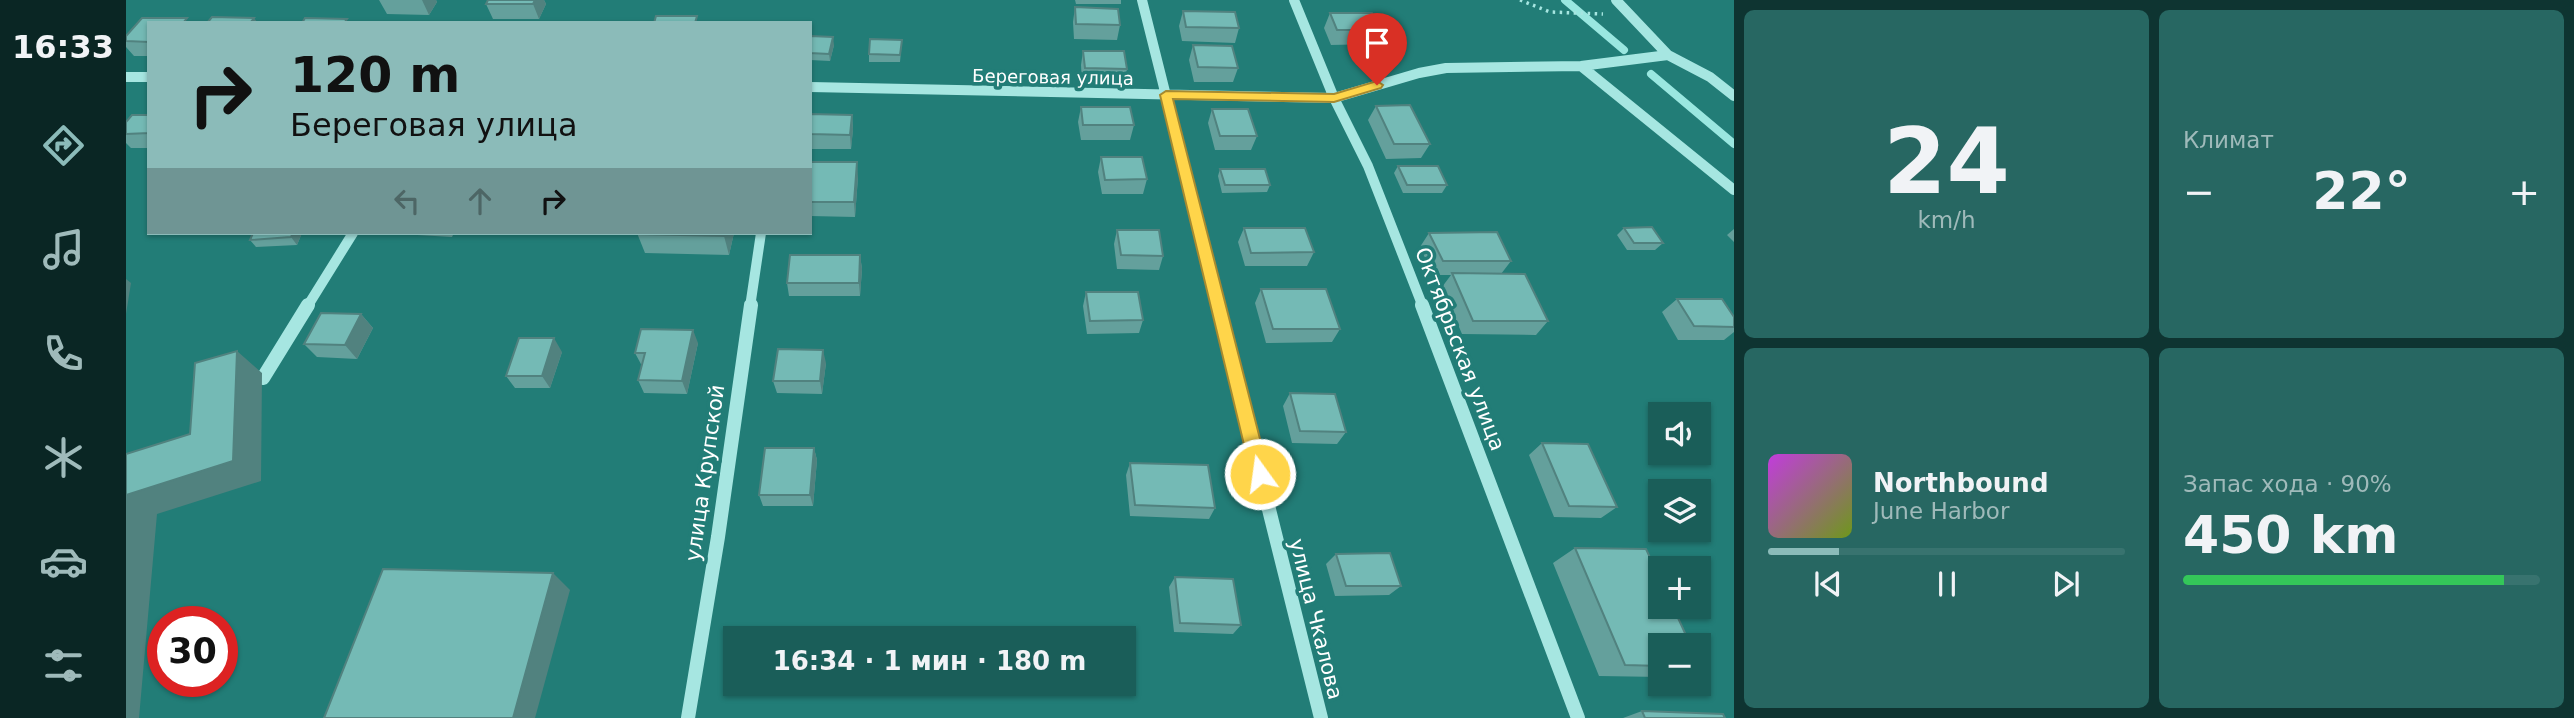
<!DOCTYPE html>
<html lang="ru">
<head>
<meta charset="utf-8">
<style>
  body { margin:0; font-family:"DejaVu Sans",sans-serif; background:#276762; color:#f1f3f6; height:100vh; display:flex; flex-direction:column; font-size:26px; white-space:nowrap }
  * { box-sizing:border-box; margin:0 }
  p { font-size:23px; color:#9fbaba }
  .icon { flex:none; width:38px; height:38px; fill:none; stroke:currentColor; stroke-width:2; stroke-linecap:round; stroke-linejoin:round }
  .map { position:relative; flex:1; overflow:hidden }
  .panel { display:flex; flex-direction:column; gap:10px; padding:10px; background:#0e3431; width:840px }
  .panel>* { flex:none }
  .top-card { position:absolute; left:21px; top:21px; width:665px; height:214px; border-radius:0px; box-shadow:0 2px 5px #0004; background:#8bbbb9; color:#111; overflow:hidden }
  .buttons { position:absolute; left:1522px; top:402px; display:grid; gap:14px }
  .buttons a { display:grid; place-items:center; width:63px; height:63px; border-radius:0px; background:#1a5e59; box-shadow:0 2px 5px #0004; font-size:35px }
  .speed { position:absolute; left:21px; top:606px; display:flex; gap:14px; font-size:35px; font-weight:700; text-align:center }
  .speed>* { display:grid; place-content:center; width:91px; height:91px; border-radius:50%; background:#1a5e59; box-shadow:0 2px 5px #0004; line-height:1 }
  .speed .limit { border:10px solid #d22; background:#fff; color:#111 }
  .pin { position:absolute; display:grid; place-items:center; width:60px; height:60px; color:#fff; margin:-72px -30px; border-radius:50% 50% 50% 0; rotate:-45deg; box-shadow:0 0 7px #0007 }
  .pin .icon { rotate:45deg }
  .me { position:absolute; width:77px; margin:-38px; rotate:346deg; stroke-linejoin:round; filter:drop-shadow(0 0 5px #0008) }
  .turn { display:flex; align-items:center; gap:24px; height:147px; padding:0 28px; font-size:32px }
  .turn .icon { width:91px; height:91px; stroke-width:2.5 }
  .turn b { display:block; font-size:49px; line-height:60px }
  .lanes { display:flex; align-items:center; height:66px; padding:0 28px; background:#0003; justify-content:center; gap:35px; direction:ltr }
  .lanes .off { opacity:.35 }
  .big { font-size:52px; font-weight:800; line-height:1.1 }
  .panel .tile { flex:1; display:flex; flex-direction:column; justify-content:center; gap:10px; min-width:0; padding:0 24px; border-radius:10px; background:#276762 }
  .panel .dial { align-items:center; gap:0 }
  .dial b { font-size:91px; line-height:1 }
  .song { display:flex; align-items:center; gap:21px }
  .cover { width:84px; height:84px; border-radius:10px; background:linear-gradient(135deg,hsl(290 70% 55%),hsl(80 70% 35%)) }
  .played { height:7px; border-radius:4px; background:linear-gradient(90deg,#8bbbb9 20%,#38736f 20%) }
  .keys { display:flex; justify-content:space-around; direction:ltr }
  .heat { display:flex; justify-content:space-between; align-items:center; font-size:38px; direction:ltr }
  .charge { height:10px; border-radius:5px; background:linear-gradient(90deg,#34c759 90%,#38736f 0) }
  .panel .tiles { flex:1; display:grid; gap:10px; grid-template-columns:repeat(2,1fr) }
  .trip { position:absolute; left:597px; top:626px; width:413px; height:70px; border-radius:0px; background:#1a5e59; box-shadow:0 2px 5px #0004; font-weight:800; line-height:70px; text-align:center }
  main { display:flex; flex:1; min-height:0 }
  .tabs { display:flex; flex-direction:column; width:126px; justify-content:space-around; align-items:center; background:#0a2624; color:#9fbaba }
  .tabs .icon { width:49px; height:49px }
  .tabs .current { color:#8bbbb9 }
  .tabs b { font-size:32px; color:#f1f3f6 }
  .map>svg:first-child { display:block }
</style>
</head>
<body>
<main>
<nav class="tabs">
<b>16:33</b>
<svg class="icon current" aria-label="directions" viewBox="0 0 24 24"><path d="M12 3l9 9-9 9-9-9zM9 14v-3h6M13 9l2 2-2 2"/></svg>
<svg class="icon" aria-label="music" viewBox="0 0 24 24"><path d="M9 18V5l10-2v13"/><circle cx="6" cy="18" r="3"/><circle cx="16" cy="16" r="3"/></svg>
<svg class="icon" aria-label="phone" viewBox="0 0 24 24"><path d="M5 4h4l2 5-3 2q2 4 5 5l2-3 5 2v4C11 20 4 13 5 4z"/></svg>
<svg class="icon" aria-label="climate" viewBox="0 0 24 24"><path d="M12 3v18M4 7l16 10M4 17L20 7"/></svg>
<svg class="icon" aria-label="car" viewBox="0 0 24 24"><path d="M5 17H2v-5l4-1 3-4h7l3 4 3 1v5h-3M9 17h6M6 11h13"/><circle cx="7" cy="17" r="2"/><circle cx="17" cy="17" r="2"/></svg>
<svg class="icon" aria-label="filters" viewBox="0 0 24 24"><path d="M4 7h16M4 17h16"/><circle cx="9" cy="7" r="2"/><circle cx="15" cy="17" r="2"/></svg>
</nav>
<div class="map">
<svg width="1608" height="718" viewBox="0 0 1608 718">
  <rect width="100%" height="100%" fill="#227d77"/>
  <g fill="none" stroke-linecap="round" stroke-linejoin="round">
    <path stroke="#9ae7e0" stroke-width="8" d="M1439,0L1498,50
      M1525,74L1608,144"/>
    <path stroke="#a6e6e1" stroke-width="3.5" stroke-dasharray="2.5 4.5" stroke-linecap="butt" d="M1394,0L1424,12L1477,14"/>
    <path stroke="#a6e6e1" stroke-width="10" d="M1016,0L1093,307
      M1168,0L1208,98L1242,166L1297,307
      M1490,0L1542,55L1584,77L1608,96
      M1455,66L1608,190
      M0,77H23
      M684,87L1208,98L1293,73L1320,68L1455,66L1542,55
      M181,307L227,233
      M624,307L635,233"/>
    <path stroke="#a6e6e1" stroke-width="14" d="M1092,305L1195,718
      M1296,305L1452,718
      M137,378L182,305
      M562,718L592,537L625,305"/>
  </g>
  <path fill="#64a09c" d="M253,0H310L311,2L303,15L261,14Z
    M362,0H418L420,4L413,19H367L360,4Z
    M949,0H995V4H950Z
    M949,7L994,25L991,40L948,39L947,22Z
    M1057,11L1113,28L1109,43L1056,41L1053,26Z
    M1204,13L1254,30L1247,44L1205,45L1198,28Z
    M23,23V56H8L0,47V36Z
    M684,36L708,45L704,61L684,60Z
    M776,40L774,62H743V54Z
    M1067,45L1112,68L1107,82H1068L1063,60Z
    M957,51L1001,69L998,83H956L955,65Z
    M1250,106L1304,144L1295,158L1260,159L1242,120Z
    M955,107L1008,125L1004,140H955L952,122Z
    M1086,109L1131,136L1125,150H1089L1082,123Z
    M23,115V148H5L0,143V122Z
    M726,115L727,129L725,149H684V134Z
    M975,157L1021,179L1017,194H976L972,172Z
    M684,162L732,177L729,217L684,216Z
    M1272,166L1321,185L1316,193H1277L1268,173Z
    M1094,169L1144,185L1141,192L1096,193L1092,176Z
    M1118,228L1188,252L1181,266H1119L1112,242Z
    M1498,228L1537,243L1529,250H1501L1491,235Z
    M1608,229V242L1601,235Z
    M991,230L1037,256L1033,270L991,269L988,244Z
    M127,233H176L171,245L130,247L124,240Z
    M257,233H328L326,237Z
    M511,233H608L603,255L519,253Z
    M1303,233L1385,261L1375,274L1422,321L1410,335L1336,334L1316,287L1325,275H1307L1294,247Z
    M734,255L736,269L734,296H663L661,283Z
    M1135,289L1214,329L1206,342L1140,343L1129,303Z
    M960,292L1017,320L1013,333L961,334L957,306Z
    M1551,299L1608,317V332L1598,340H1552L1536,312Z
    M235,314L247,328L231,359L191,357L178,344Z
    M572,343L561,394L518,393L512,380L516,366L509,353Z
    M436,352L424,388H389L380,376Z
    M700,363L696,394L651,393L647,381Z
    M1164,393L1220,432L1211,444L1166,443L1157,406Z
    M1416,443L1491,507L1475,518L1428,517L1403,455Z
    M688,448L691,460L687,506H637L633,495Z
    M1004,463L1089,508L1083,519L1004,516L1000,475Z
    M1449,548L1535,646V677L1473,676L1427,563Z
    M1210,554L1275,586L1263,595L1209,596L1200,564Z
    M1049,577L1115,625L1107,634L1048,632L1043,587Z
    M1516,711L1599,718H1497Z"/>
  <path fill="#51827f" d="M296,0H310L311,2L303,15Z
    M409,0H418L420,4L413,19L407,4Z
    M128,18L132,23H124Z
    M707,37L708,45L704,61L703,54Z
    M726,115L727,129L725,149L724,135Z
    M731,162L732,177L729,217L728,202Z
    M167,233H176L171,245L165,237Z
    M598,233H608L603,255L598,236Z
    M734,255L736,269L734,296L733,283Z
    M0,279L5,283L0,314Z
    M235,314L247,328L231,359L219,345Z
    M567,330L572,343L561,394L556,381Z
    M428,338L436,352L424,388L416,376Z
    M697,350L700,363L696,394L694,381Z
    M111,351L136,373L135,481L31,514L13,718H0V495L107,461Z
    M688,448L691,460L687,506L684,495Z
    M427,573L444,590L409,718H387Z"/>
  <path fill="#74bab5" stroke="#51827f" stroke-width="2" d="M362,0H409L407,4H360Z
    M949,7L992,9L994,25L950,24Z
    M1057,11L1109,12L1113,28L1060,27Z
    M1204,13H1246L1254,30H1211Z
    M530,16H571L569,23H528Z
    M86,17L128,18L124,23H81Z
    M16,18H61L57,23H23V42L0,41V36Z
    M179,18L221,19L218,23H176Z
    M684,36L707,37L703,54L684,53Z
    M744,39L776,40L774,55L743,54Z
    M1067,45L1106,46L1112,68L1072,67Z
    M957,51H998L1001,69L959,68Z
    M1284,105L1304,144H1268L1250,106Z
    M955,107H1004L1008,125H957Z
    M1086,109H1122L1131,136H1094Z
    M684,114L726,115L724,135L684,134Z
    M6,115H23V133L0,134V122Z
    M975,157H1016L1021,179L979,180Z
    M684,162H731L728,202H684Z
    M1272,166H1312L1321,185H1281Z
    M1094,169H1139L1144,185H1099Z
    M1526,227L1537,243H1508L1498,228Z
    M1118,228H1179L1188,252L1125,253Z
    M991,230H1033L1037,256L995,255Z
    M1371,232L1385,261H1317L1303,233Z
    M127,233H167L165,237L124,240Z
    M511,233H598V236L511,234Z
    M664,255H734L733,283H661Z
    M1326,273L1399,274L1422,321H1347Z
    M1135,289H1200L1214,329H1147Z
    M960,292H1012L1017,320L964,321Z
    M1551,299H1596L1608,317V327L1568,326Z
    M195,313L235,314L219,345L178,344Z
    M515,329L567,330L556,381L512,380L519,353H509Z
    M393,338H428L416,376H380Z
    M652,349L697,350L694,381H647Z
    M111,351L107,461L0,495V454L64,434L69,363Z
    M1164,393L1209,394L1220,432L1174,431Z
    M1416,443L1462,444L1491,507L1443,506Z
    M639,448H688L684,495H633Z
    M1004,463L1082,465L1089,508L1009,505Z
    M1449,548L1520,549L1535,581V607H1547L1565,646H1535V666L1499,665Z
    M1264,553L1275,586H1220L1210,554Z
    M257,569L427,573L387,718H198Z
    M1049,577L1107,579L1115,625L1054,623Z
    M1516,711L1597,714L1599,718H1519Z"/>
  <path fill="#ffd54a" stroke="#a68a30" stroke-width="2" d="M1251,81L1257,85L1255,88L1208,102L1047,99L1143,474L1140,480L1134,482L1128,480L1125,474L1034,95L1040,91L1208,94Z"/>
  <g text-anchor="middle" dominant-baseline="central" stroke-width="7" stroke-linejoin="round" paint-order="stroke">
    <g font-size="18" fill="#fff" stroke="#227d77">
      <text transform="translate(927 77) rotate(1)">Береговая улица</text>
    </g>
    <g font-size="21" fill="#fff" stroke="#227d77">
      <text transform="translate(1334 349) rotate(69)">Октябрьская улица</text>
      <text transform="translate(579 473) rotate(-82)">улица Крупской</text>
      <text transform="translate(1190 619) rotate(76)">улица Чкалова</text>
    </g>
  </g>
</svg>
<div class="buttons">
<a><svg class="icon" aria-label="sound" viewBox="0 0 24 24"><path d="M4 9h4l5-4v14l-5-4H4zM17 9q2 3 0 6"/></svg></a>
<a><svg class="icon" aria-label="layers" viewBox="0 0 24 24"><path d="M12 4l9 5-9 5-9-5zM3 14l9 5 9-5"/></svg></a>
<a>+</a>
<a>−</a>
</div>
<div class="speed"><div class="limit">30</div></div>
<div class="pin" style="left:1251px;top:85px;background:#d93025"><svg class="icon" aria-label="arrive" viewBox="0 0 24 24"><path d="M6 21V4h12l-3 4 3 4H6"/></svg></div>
<svg class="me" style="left:1134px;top:474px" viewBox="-20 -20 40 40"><circle r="17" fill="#ffd54a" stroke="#fff" stroke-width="3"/><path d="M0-11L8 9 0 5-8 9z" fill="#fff"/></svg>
<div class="trip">16:34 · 1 мин · 180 m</div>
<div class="top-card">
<div class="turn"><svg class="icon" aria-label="right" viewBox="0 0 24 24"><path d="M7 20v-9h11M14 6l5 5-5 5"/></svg><div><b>120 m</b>Береговая улица</div></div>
<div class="lanes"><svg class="icon off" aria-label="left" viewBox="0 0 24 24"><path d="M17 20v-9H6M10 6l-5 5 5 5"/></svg><svg class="icon off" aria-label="ahead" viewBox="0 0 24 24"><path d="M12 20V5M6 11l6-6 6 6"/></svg><svg class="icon" aria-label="right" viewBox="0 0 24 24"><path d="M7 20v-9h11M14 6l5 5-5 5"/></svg></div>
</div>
</div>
<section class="panel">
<div class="tiles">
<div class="tile dial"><b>24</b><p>km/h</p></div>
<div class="tile"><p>Климат</p>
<div class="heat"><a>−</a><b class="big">22°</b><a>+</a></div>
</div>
<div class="tile">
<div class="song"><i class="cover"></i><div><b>Northbound</b><p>June Harbor</p></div></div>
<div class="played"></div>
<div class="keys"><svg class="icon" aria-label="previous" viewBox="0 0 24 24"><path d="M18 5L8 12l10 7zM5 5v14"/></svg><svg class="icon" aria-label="pause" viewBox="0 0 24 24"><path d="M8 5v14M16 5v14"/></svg><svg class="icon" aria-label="next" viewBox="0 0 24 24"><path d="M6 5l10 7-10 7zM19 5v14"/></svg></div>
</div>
<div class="tile"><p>Запас хода · 90%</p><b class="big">450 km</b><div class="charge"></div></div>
</div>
</section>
</main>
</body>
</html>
